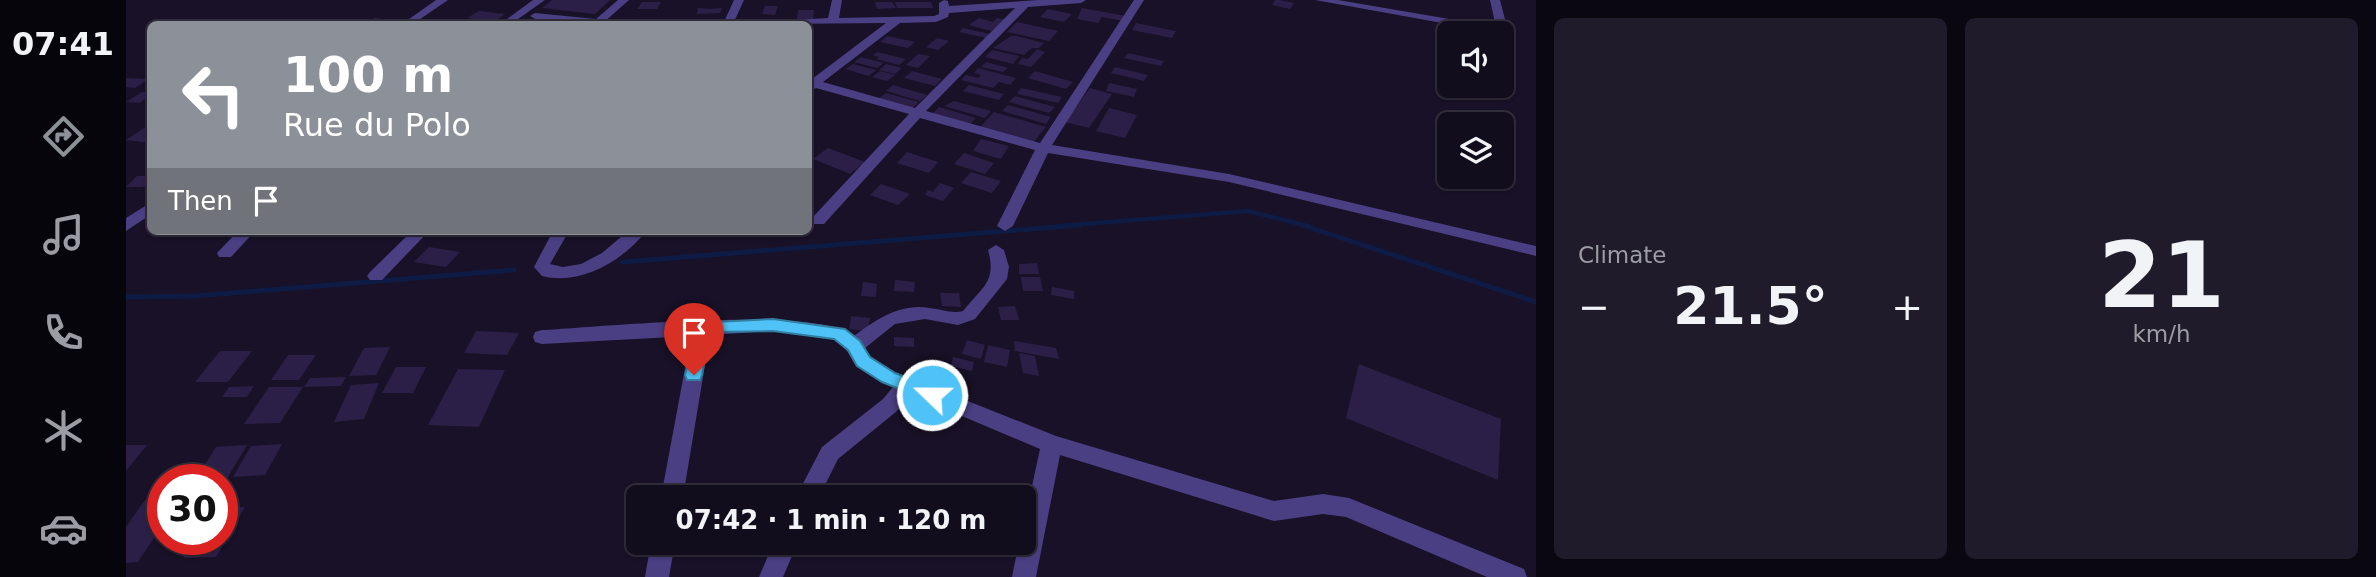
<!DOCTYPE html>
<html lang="en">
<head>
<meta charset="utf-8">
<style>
  body { margin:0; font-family:"DejaVu Sans",sans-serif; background:#1f1b2a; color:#f1f3f6; height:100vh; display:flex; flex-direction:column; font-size:26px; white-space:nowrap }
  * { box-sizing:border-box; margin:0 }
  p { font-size:23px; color:#9c9ca4 }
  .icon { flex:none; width:38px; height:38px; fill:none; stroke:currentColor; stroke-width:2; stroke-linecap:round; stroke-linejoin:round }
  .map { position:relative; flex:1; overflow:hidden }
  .panel { display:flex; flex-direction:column; gap:18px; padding:18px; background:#0a0710; width:840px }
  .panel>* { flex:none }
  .guide { position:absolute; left:21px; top:21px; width:665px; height:214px; border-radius:10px; box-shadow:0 2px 5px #0004,0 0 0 2px #312d3b; background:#8c9099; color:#fff; overflow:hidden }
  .tools { position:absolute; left:1311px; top:21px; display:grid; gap:14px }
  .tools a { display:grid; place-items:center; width:77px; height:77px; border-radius:10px; background:#120d1d; box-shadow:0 2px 5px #0004,0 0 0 2px #312d3b; font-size:35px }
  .speed { position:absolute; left:21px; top:464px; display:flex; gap:14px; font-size:35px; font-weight:700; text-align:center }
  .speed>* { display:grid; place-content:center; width:91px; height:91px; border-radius:50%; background:#120d1d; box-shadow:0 2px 5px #0004,0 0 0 2px #312d3b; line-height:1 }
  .speed .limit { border:10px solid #d22; background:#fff; color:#111 }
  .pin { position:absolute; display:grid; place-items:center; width:60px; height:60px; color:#fff; margin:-72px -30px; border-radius:50% 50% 50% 0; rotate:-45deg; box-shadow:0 0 7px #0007 }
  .pin .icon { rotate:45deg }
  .me { position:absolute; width:77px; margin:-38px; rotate:292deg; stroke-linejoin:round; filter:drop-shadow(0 0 5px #0008) }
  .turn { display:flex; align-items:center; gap:24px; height:147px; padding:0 21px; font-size:32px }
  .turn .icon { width:91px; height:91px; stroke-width:2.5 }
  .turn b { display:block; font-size:49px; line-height:60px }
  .then { display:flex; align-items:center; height:66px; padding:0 21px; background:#0003; gap:14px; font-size:26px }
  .big { font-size:52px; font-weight:800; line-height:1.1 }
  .panel .widget { flex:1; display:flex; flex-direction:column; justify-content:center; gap:10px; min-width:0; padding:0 24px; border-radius:10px; background:#1f1b2a }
  .panel .dial { align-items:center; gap:0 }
  .dial b { font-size:91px; line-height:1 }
  .heat { display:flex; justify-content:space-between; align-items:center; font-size:38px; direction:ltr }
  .panel .tiles { flex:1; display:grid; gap:18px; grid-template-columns:repeat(2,1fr) }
  .trip { position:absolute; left:500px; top:485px; width:410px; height:70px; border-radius:10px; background:#120d1d; box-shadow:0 2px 5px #0004,0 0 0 2px #312d3b; font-weight:800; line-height:70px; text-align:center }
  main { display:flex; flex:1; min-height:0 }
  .tab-bar { display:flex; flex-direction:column; width:126px; justify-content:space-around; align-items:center; background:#07050c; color:#9c9ca4 }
  .tab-bar .icon { width:49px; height:49px }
  .tab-bar .current { color:#8c9099 }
  .tab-bar b { font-size:32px; color:#f1f3f6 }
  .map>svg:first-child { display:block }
</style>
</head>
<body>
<main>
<nav class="tab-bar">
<b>07:41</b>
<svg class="icon current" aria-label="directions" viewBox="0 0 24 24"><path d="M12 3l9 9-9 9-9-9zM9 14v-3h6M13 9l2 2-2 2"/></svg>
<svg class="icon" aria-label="music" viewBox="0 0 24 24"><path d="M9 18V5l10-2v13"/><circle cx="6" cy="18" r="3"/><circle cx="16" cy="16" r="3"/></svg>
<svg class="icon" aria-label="phone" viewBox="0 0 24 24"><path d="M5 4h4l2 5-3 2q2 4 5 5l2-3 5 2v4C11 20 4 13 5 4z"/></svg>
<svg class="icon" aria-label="climate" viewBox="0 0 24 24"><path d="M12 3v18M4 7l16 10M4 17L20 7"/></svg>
<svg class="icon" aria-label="car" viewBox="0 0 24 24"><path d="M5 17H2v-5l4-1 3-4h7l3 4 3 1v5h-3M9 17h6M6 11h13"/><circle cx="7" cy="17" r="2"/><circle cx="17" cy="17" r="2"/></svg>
</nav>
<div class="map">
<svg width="1410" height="577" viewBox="0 0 1410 577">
  <rect width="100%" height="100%" fill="#181127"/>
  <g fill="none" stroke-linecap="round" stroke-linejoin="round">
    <path stroke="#0e1b44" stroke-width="4.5" d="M932,226L1122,211L1182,226"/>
    <path stroke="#0e1b44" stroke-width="5" d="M1176,225L1410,302
      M497,262L954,225
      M0,297L69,296L388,270"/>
  </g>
  <path fill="#2c1f47" d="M426,0H484L469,14L416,8Z
    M1149,0H1154L1168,3L1164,9L1146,5Z
    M516,2H535L531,9H511Z
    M749,2H766L770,8L751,9Z
    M769,2H805L807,8H771Z
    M639,6H652L649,15L636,14Z
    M572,8L584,9L596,8L594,13L571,14Z
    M956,8L1000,16L997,21L976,17L972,23L951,19Z
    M922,9L946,14L938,22L914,17Z
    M672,10H688L687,21L671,20Z
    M353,11L379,14L368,22L341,18Z
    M249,18L275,22L270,24H238Z
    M853,18L867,22L871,18L880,20L865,31L843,25Z
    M891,22L932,31L923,41L881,32Z
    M1010,23L1050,31L1046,38L1006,30Z
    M837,28L864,34L860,38L833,32Z
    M761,36L789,42L782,48L754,42Z
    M885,36H890L918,43L913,48H906L898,55L867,48Z
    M811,38L823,41L812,50L800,47Z
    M911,49L919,52L905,67L892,64L896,58L902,59Z
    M866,50L893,56L887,64L859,57Z
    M751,52L780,59L773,65L750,59L753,57L747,55Z
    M1002,53L1038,61L1035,66L998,58Z
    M792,54L804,56L792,68L780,65Z
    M735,57L758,63L751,68L728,62Z
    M860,62L882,68L877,72L855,67Z
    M727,64L750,70L743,76L719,69Z
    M760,64L776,68L769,74L753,70Z
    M989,67L1022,75L1018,81L985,73Z
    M852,68L890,78L884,85L873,82L867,88L835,80L840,75L852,78L855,75L848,73Z
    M754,71L769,75L761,81L746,77Z
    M786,71L816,79L809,86L778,78Z
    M909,71L947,82L940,89L902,78Z
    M0,78L22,79L9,88L0,87Z
    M983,83L1011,89L1008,97L980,91Z
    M767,85L801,95L794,101L760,91Z
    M843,85L878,94L873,100L837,91Z
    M895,88L936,97L932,103L891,94Z
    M964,88L986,94L963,128L939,122Z
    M16,92H24V96L13,103L0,102Z
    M760,93L793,102L784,110L751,100Z
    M889,96L929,107L923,113L883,102Z
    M828,101L865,111L859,118L818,106Z
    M882,105L925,117L920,124L876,111Z
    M813,107L850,118L843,125L806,114Z
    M983,108L1011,115L999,138L970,131Z
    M868,112L920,127L907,143L854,127Z
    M21,126L24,127V143L0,140Z
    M855,139L883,146L875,159L847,151Z
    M702,148L739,162L724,174L687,159Z
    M781,152L812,162L803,173L771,163Z
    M838,153L868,163L859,174L828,164Z
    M845,172L875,181L866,193L835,183Z
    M11,176H24V187H0Z
    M814,183L828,188L817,201L799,195L802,190L807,192Z
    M755,184L784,194L772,205L744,195Z
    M303,247L334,252L320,267L288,262Z
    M911,263L913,274H893V264Z
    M895,277H914L917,291H897Z
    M769,280L789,282L788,292L768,291Z
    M737,282L751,284L750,297L735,296Z
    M926,287L948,291V299L925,295Z
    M814,293H833L835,307L816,306Z
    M889,306L893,320H875L872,307Z
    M725,316L744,318L742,331L723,329Z
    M350,331L393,333L381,355L338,353Z
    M768,337L788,338V347L768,346Z
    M841,340L859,345L855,359L836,354Z
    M888,341L930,348L933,359L889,351Z
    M862,345L884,350L881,367L858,362Z
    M264,347L250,375L223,376L238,348Z
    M94,351H126L102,382H69Z
    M893,353L909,356L913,376L897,373Z
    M162,355H190L173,380H145Z
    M827,357L848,362L846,371L825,366Z
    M1233,364L1375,419L1372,480L1220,418Z
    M270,367H300L287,393H256Z
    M332,369L379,370L353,427L302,425Z
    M820,372L839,378L830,399L810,392Z
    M220,377L215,386L178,387L184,378Z
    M253,383L238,419L208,422L225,385Z
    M128,386L121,397H96L103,387Z
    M143,387H177L154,423L118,424Z
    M156,444L139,475L107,477L125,446Z
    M0,445H21L0,471Z
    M121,445L102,477L70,479L90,447Z
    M37,499V524L12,562L0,563V527L19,500Z
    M119,507L90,557L57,558L69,539H96V508Z"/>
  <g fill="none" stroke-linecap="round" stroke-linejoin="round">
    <path fill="#4a3f83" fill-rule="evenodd" d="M310,0H322L287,24H276Z
      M407,0H419L385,24H374Z
      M492,0H503L476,24L409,19L404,16L409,13L470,19Z
      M608,0H618L607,24H597Z
      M706,0H716L713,18L808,16L813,14V3L818,0L822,1L823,6L913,0H960L955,3L902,7L800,111L914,143L1008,0H1018L926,145L1103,174L1410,246V256L1103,182L922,153L887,226L879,231L871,226L909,150L794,118L698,224H686L684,221L686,218L783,114L690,88L682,92V78L686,79L760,23L647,24L652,21L702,18ZM889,8L789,108L697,82L774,23L810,22L822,17L823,13Z
      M1189,0H1212L1370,27L1364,0H1374L1382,31L1377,34Z
      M24,203V215L0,231V218Z
      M112,231H129L105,257H93L91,253Z
      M286,231H303L256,280H244L241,276L244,272Z
      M427,231H443L424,264L437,267L455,264L476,253L502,231H520C497,261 454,286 416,276L408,267Z
      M870,245L878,250L883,267L881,279L849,319L832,325L799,319L769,324L739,348L744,356L769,372L930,436L1148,501L1197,494L1223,498L1398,569L1401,577H1361L1220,517L1197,514L1148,521L934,455L910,577H886L893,542H898V523L914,449L784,394L771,411L712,459L693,497H670L696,447L757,399L767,387L730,366L721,351L708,339L647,331L584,335L557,497H535L565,336L416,344L409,342L407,337L409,332L416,330C473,327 692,305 728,336C751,319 774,303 804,308C814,309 827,314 837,311C856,287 871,282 862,250Z
      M525,542H549L543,577H519Z
      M648,542H672L657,577H633Z"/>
  </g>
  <path fill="#4fc3f7" stroke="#337fa1" stroke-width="2" d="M647,319L719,329L734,341L744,357L769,373L813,390L815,395L813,400L806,402L756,382L731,366L722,350L708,339L647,331L584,332L576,375L574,380H561L559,375L571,323Z"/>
</svg>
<div class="tools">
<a><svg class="icon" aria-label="sound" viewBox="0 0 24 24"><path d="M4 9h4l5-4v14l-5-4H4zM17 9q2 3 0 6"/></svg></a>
<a><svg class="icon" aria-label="layers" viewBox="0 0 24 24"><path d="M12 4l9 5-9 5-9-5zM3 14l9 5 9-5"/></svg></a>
</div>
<div class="speed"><div class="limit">30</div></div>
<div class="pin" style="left:568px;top:375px;background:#d93025"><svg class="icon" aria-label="arrive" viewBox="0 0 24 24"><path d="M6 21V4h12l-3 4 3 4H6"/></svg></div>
<svg class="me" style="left:806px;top:395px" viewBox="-20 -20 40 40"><circle r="17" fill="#4fc3f7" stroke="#fff" stroke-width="3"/><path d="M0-11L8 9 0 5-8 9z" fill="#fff"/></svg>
<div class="trip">07:42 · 1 min · 120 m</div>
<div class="guide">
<div class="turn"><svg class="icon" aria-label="left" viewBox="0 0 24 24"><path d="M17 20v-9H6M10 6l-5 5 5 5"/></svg><div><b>100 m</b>Rue du Polo</div></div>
<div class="then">Then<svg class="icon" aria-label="arrive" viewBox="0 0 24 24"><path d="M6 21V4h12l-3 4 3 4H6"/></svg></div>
</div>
</div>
<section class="panel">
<div class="tiles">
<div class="widget"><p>Climate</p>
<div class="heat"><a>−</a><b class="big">21.5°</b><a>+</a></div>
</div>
<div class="widget dial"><b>21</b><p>km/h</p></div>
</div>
</section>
</main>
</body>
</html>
